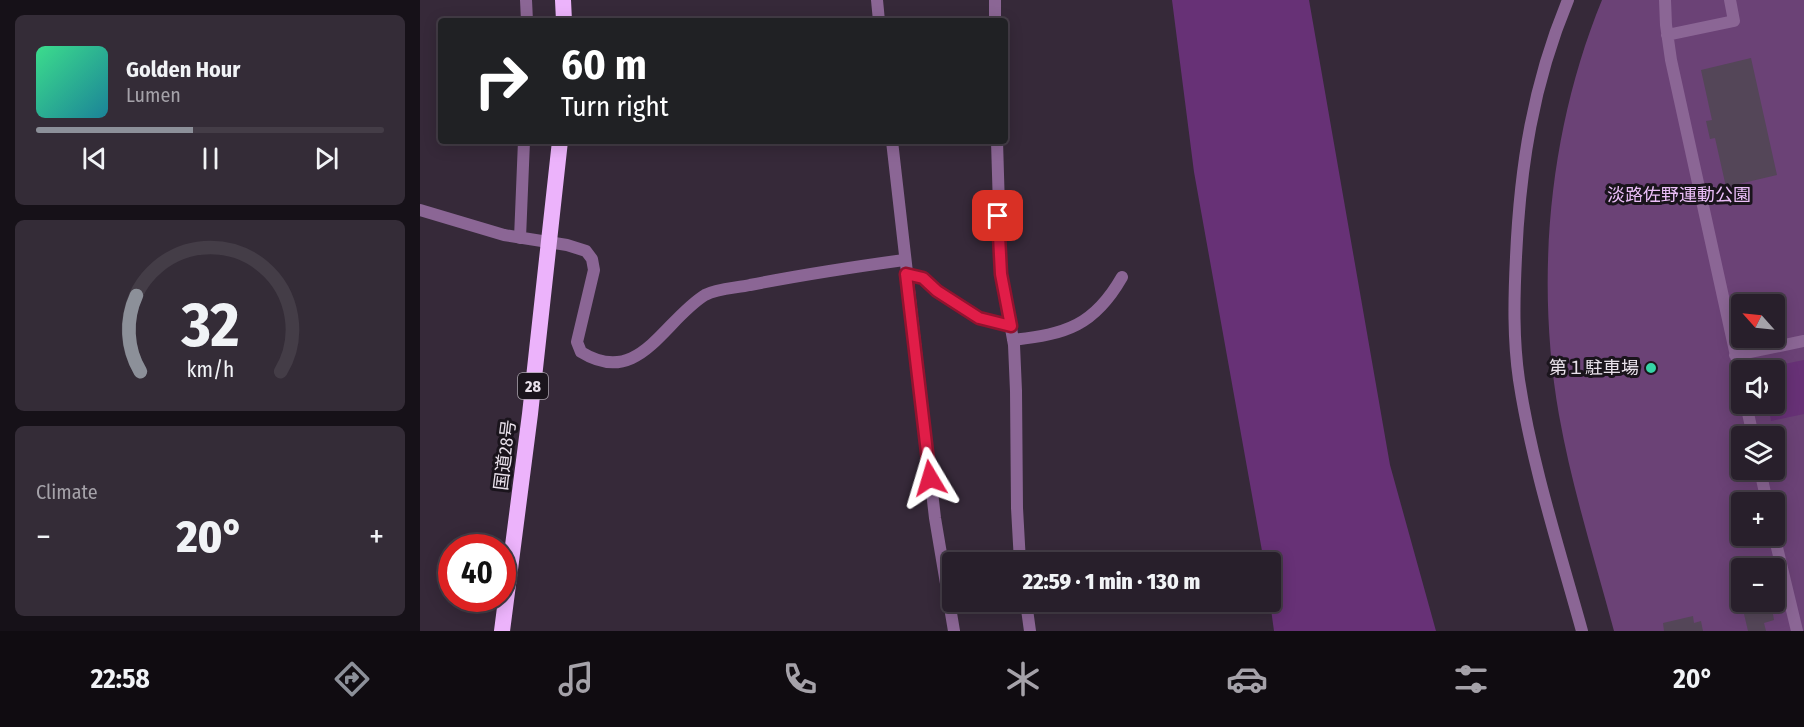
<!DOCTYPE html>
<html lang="en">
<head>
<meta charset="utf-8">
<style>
  body { margin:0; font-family:"Fira Sans Condensed","Noto Sans JP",sans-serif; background:#342c37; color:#f1f3f6; height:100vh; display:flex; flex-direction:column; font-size:22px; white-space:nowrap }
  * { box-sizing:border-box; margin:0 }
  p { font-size:20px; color:#a5a2a9 }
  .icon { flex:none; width:33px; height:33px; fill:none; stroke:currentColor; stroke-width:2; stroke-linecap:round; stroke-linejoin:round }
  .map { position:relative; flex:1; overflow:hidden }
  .details { display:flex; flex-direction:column; gap:15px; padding:15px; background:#161118; width:420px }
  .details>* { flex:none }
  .guide { position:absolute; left:18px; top:18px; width:570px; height:126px; border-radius:6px; box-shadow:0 3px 15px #0003,0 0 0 2px #443d47; background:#202124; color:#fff; overflow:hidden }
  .needle { width:39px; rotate:297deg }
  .buttons { position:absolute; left:1311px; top:294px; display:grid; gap:12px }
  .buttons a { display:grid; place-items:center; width:54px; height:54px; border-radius:6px; background:#281f2b; box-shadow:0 3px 15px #0003,0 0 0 2px #443d47; font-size:30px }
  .speed { position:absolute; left:18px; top:534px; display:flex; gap:12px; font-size:30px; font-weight:700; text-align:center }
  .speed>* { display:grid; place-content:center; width:78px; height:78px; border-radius:50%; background:#281f2b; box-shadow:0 3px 15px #0003,0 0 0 2px #443d47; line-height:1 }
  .speed .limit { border:9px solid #d22; background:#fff; color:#111 }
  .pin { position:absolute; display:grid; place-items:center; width:51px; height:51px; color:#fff; margin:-26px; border-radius:12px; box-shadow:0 3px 9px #0006 }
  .me { position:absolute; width:66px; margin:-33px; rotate:353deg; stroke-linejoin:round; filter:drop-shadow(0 0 4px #0008) }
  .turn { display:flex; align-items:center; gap:21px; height:126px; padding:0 24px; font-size:27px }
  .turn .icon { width:78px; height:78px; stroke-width:2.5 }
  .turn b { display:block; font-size:42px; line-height:51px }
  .big { font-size:45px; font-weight:800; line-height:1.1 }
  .details .card { flex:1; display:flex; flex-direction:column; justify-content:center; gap:9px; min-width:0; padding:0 21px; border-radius:9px; background:#342c37 }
  .details .dial { align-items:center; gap:0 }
  .dial svg { height:156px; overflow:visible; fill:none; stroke:#443d47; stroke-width:7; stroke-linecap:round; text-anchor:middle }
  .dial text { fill:#f1f3f6; stroke:none }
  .song { display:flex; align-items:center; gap:18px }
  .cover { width:72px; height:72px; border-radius:9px; background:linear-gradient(135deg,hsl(150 70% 55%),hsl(190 70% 35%)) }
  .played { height:6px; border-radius:3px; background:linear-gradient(90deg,#8c9099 45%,#443d47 45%) }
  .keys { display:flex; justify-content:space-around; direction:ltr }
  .heat { display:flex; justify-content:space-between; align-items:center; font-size:33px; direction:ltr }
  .trip { position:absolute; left:522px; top:552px; width:339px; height:60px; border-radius:6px; background:#281f2b; box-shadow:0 3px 15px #0003,0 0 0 2px #443d47; font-weight:800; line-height:60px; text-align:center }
  .dock { display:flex; height:96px; justify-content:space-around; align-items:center; background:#100c11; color:#a5a2a9 }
  .dock .icon { width:42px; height:42px }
  .dock .selected { color:#8c9099 }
  .dock b { font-size:27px; color:#f1f3f6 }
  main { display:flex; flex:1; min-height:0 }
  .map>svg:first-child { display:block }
</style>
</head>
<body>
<main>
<section class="details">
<div class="card">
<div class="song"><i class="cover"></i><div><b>Golden Hour</b><p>Lumen</p></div></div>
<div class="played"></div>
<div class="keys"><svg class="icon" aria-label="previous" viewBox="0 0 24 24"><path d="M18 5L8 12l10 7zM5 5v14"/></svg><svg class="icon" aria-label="pause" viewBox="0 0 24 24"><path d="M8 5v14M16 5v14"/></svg><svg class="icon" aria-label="next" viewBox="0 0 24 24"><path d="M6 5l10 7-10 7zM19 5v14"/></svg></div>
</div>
<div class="card dial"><svg viewBox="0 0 100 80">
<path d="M14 69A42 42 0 1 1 86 69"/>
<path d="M14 69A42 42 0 0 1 12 30" stroke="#8c9099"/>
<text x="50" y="56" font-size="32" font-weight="700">32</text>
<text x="50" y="72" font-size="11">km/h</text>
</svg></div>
<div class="card"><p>Climate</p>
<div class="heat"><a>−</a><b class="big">20°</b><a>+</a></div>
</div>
</section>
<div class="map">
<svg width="1384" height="631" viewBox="0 0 1384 631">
  <rect width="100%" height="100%" fill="#362939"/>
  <path fill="#6b4276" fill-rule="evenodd" d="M1182,0H1384V631H1194C1175,560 1152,488 1139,415C1115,278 1129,129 1182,0ZM1322,304H1354V338H1322ZM1322,370H1354V404H1322ZM1322,436H1354V470H1322ZM1322,502H1354V536H1322ZM1322,568H1354V602H1322Z"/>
  <path fill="#673176" d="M752,0H889L970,465L1016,631H854L850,602V562H844L774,172Z
    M1384,360V414L1351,421L1348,404H1354V370L1340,369Z"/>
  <path fill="#544658" d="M1331,58L1357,175L1306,187L1295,138L1290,139L1286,121L1292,120L1281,70Z
    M1352,608L1354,620L1344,623L1346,631H1328L1324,614Z
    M1273,616L1274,623L1281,621L1283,631H1244L1243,623Z"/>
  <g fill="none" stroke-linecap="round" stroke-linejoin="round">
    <path stroke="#8b6695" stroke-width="12" d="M1245,0L1246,25L1251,60L1322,383
      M1247,35L1314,21L1310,0
      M1315,355L1384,341
      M1326,404L1333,436
      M1340,470L1347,502
      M1354,535L1377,631"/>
    <path stroke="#8b6695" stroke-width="12" d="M106,0L107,21
      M575,0V21
      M577,141L581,274L594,345L596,391L597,508L600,562
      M0,210L84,235L147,245L166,251L172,259L174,270L157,342L161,352C219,388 243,321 285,295C297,288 317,288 330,285C381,275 433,267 484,260
      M100,238L104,141
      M486,274L503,278L517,291L559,318L591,326
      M593,340C646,334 674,326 702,277
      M606,602L610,631"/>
    <path stroke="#8b6695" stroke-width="12" d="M457,0L459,21
      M1148,0C1113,84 1100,167 1096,257C1094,298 1093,339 1099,380C1112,465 1139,548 1162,631
      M472,141L515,518L534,631"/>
    <path stroke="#ecb3fb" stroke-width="16" d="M143,0L144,21
      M82,631L110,414L140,141"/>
  </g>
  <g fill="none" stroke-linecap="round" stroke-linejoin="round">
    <defs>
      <path id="route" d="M510,478L486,274L503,278L517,291L559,318L591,326L581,274L578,216"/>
    </defs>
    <use href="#route" stroke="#92132f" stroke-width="15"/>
    <use href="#route" stroke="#e11d48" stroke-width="10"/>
  </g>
  <circle fill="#36d4a7" stroke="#1a141c" stroke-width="2" cx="1231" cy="368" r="6"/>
  <g text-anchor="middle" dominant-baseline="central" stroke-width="6" stroke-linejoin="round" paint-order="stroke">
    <rect fill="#1a141c" stroke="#aba4ad" stroke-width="1.5" x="98" y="373" width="30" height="26" rx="4.5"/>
    <g font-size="16" font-weight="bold" fill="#e9e1eb">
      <text x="113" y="386">28</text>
    </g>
    <g font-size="18" fill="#ecbff9" stroke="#1a141c">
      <text x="1259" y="195">淡路佐野運動公園</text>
    </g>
    <g font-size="18" fill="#e9e1eb" stroke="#1a141c" text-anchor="end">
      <text x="1219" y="368">第１駐車場</text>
    </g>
    <g font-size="18" fill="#e9e1eb" stroke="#1a141c">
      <text transform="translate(85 455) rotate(-83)">国道28号</text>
    </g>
  </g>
</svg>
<div class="buttons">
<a><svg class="needle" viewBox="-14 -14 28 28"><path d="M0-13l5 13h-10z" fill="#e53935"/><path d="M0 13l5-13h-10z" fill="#a5a2a9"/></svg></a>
<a><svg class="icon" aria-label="sound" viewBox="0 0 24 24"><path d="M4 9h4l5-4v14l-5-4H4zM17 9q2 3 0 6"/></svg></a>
<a><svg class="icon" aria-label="layers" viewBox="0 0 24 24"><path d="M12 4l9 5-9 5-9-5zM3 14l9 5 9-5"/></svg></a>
<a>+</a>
<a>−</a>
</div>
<div class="speed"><div class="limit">40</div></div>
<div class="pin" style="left:578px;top:216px;background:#d93025"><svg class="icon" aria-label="arrive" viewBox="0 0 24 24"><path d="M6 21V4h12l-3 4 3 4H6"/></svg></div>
<svg class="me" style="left:510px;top:478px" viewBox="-20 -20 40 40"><path d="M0-17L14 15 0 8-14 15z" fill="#e11d48" stroke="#fff" stroke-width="4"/></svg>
<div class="trip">22:59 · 1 min · 130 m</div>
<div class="guide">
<div class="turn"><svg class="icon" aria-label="right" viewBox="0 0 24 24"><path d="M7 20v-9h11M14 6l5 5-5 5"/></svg><div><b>60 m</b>Turn right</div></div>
</div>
</div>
</main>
<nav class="dock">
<b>22:58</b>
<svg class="icon selected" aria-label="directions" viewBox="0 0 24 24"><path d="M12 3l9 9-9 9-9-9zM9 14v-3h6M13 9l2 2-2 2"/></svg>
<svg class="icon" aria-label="music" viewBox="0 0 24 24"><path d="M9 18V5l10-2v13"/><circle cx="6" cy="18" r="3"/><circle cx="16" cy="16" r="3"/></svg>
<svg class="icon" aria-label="phone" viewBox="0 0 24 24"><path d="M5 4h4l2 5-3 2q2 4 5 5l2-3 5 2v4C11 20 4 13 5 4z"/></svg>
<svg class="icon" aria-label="climate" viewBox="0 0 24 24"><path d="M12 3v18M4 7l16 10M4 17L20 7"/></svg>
<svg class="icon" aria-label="car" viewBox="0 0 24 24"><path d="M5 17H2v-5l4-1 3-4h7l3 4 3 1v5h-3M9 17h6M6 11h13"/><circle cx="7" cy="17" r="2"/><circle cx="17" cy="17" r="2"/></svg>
<svg class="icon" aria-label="filters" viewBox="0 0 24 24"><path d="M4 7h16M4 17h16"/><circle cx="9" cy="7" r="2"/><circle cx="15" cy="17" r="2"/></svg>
<b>20°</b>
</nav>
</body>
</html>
